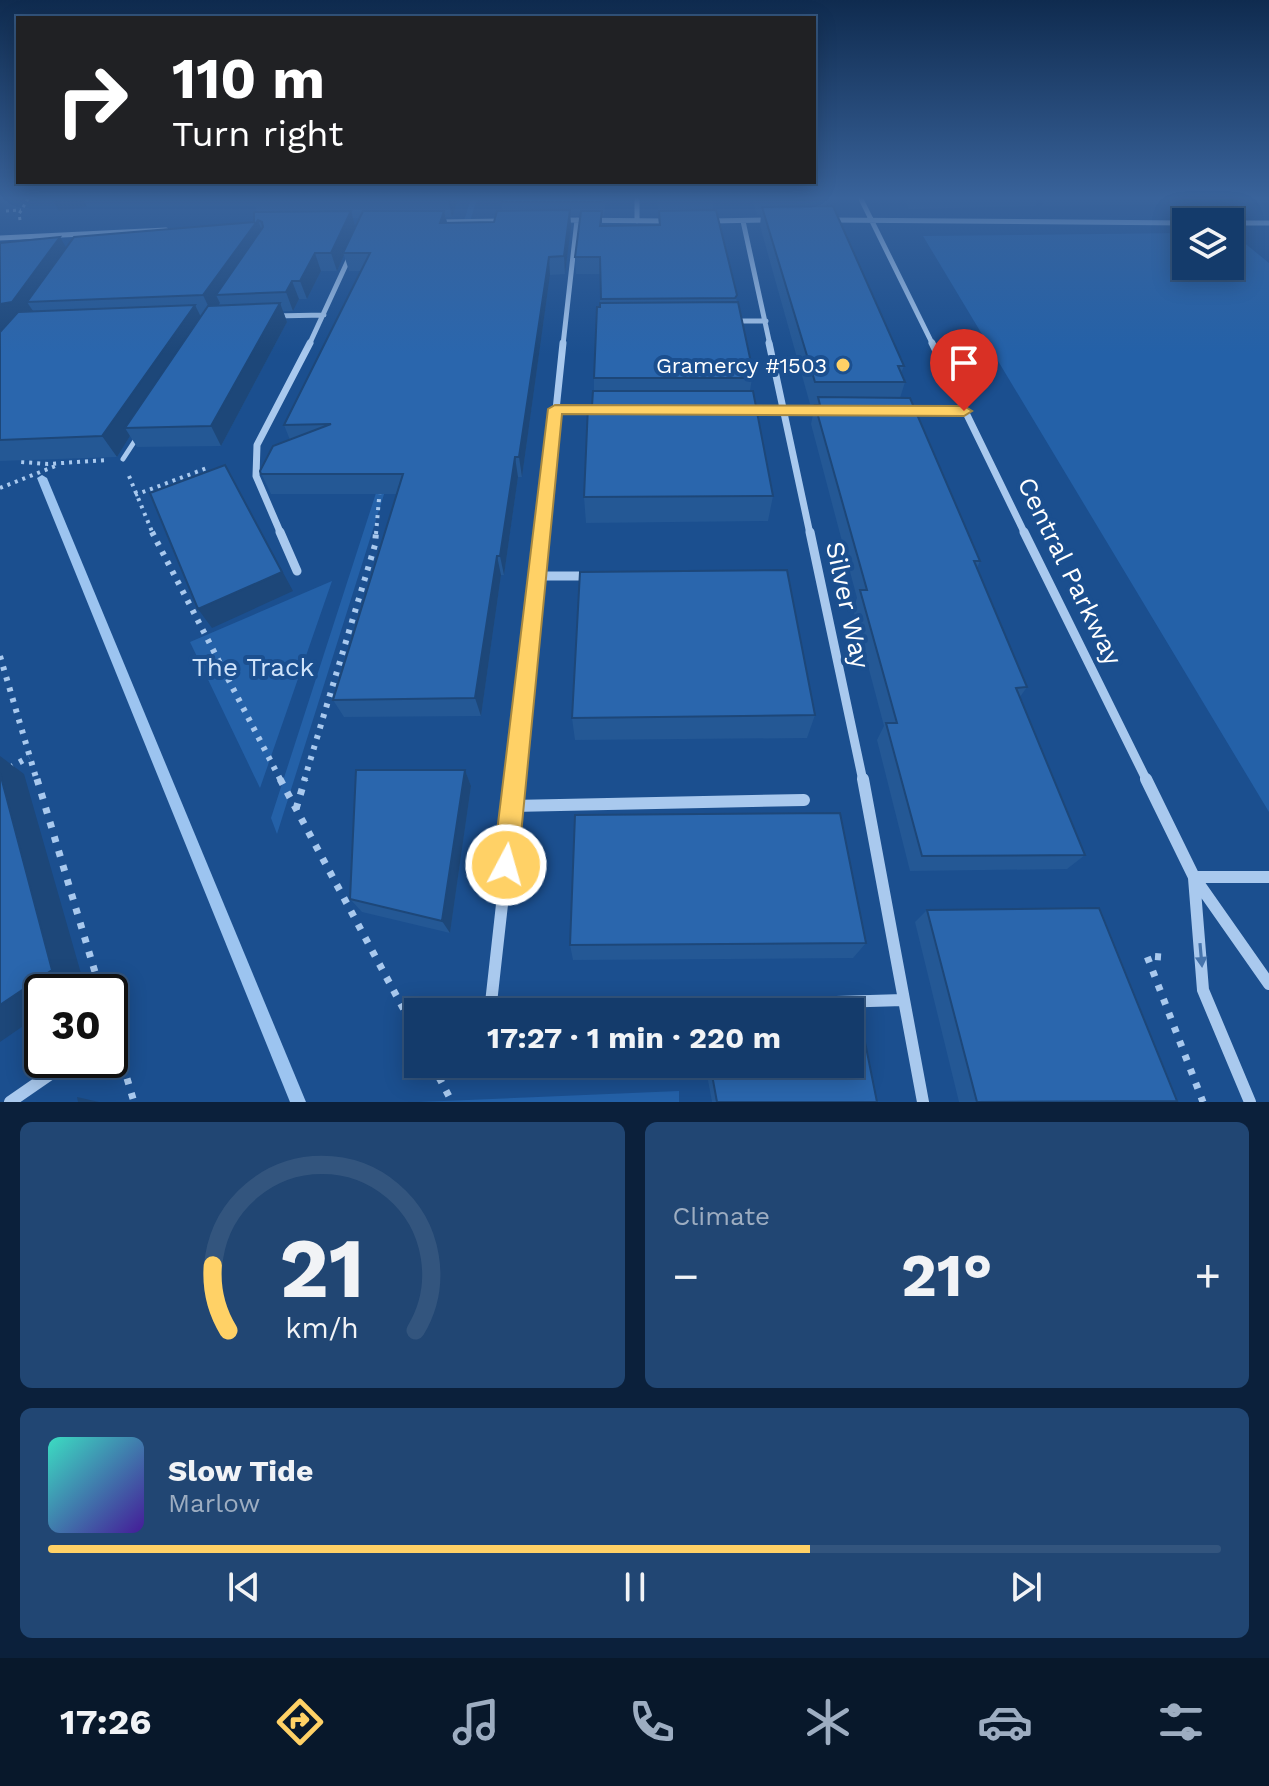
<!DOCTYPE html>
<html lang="en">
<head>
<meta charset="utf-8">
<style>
  body { margin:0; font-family:"Work Sans",sans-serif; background:#214673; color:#f1f3f6; height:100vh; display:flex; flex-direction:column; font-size:30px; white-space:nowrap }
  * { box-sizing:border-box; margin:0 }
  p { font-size:26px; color:#9dadc1 }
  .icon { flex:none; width:44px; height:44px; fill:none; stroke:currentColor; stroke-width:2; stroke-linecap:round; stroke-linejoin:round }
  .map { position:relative; height:1102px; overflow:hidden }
  .drawer { display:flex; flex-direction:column; gap:20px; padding:20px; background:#0b203b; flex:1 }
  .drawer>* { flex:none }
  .banner { position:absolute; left:16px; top:16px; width:800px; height:168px; border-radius:0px; box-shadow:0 4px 20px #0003,0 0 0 2px #33557e; background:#202124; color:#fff; overflow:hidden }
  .buttons { position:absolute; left:1172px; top:208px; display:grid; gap:16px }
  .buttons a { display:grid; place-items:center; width:72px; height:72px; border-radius:0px; background:#143b6b; box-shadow:0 4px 20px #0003,0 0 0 2px #33557e; font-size:40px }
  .speed { position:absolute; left:24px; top:974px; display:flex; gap:16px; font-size:40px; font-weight:700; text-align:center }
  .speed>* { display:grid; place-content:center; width:104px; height:104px; border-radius:50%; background:#143b6b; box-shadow:0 4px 20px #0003,0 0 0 2px #33557e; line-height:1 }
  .speed .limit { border:4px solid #111; border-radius:12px; background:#fff; color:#111 }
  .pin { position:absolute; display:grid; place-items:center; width:68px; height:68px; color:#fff; margin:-82px -34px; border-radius:50% 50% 50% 0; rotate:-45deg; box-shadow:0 0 8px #0007 }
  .pin .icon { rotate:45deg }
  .me { position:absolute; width:88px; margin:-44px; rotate:6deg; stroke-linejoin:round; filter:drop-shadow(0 0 6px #0008) }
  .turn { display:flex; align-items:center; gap:28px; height:168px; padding:0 24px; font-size:36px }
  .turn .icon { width:104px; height:104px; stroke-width:2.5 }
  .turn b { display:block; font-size:56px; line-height:68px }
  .big { font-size:60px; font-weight:700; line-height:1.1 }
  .drawer .tile { flex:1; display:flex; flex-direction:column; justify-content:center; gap:12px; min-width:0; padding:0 28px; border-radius:12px; background:#214673 }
  .drawer .dial { align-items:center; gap:0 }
  .dial svg { height:208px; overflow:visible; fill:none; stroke:#33557e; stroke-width:7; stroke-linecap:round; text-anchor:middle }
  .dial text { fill:#f1f3f6; stroke:none }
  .song { display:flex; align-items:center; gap:24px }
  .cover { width:96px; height:96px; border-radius:12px; background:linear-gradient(135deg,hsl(170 70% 55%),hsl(260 70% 35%)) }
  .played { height:8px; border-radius:4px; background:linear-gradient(90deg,#ffd166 65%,#33557e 65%) }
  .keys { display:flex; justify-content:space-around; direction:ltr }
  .heat { display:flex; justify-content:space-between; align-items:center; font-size:44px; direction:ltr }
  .drawer .tiles { flex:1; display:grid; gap:20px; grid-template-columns:1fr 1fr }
  .tile:last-child { grid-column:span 2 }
  .trip { position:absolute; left:404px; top:998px; width:460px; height:80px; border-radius:0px; background:#143b6b; box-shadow:0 4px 20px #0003,0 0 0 2px #33557e; font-weight:700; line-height:80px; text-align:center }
  .menu { display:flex; height:128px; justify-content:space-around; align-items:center; background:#08182b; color:#9dadc1 }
  .menu .icon { width:56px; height:56px }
  .menu .selected { color:#ffd166 }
  .menu b { font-size:36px; color:#f1f3f6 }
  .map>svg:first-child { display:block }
</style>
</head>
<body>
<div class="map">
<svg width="1269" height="1102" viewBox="0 0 1269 1102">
  <rect width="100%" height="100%" fill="#1b4f8f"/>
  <path fill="#2461a8" d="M471,199H477L277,834L271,818Z
    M1231,232L1269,263V812L923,236L1186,233V266H1230Z
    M332,581L260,788L190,642Z
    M679,1091V1102H419Z"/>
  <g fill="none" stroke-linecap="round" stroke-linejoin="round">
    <path fill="#9cc4f0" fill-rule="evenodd" d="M42,475L47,478L306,1102H290L37,478Z"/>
    <path stroke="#a9c9ee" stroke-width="3" stroke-dasharray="3 4" stroke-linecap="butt" d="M6,211L21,210
      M20,220L19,214L28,199"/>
    <path stroke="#a9c9ee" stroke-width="4" stroke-dasharray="3 5" stroke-linecap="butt" d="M26,456L21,462L48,464L107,460
      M129,476L153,534
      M0,488L58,465
      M135,495L207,468
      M376,534L380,487"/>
    <path stroke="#a9c9ee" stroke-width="6" stroke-dasharray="4 7" stroke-linecap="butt" d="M152,532L281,781
      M0,656L37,781
      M0,773L29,757
      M304,781L375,545L376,532"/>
    <path stroke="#a9c9ee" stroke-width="7" stroke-dasharray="6 9" stroke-linecap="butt" d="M37,779L101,992
      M280,779L418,1036
      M296,809L305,779
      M1161,957L1147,956L1203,1102
      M110,1021L134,1102
      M432,1064L452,1102"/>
    <path stroke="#a9c9ee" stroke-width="5" d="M123,459L138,436"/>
    <path stroke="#a9c9ee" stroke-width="5" d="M637,199V221
      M861,199L933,345
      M563,220L669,221
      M831,220L1186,223
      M711,221L769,220
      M743,221L770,345
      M439,222L501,221
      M1230,223H1269
      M0,238L166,230
      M274,316L324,315
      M734,321H766
      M309,345L350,256
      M563,345L577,220"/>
    <path stroke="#a9c9ee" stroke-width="7" d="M769,343L810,534
      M932,343L1025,534
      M555,409L598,410
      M908,411H964
      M748,412H822
      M281,534L256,476L257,445L310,343
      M543,534L563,343"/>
    <path stroke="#a9c9ee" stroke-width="9" d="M280,532L297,571
      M810,532L863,781
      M1024,532L1147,781
      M537,576H588
      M515,781L543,532"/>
    <path stroke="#a9c9ee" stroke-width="12" d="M863,779L923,1102
      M1146,779L1194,877L1269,984
      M512,806L804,800
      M1194,877H1269
      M1194,878L1203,990L1250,1102
      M490,1012L516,779
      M506,1012L903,1000
      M10,1102L65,1064"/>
  </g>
  <path fill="#245895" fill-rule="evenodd" d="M52,199H458L452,217H446L447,223L494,222L502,210V199H606L604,216H602V226L659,225L657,199H713V210H716L753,372L750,391L773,496L768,521L586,523L584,497L594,391V378L600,307V274H576L575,257L580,216H570L571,227L565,274L550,275L522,477H518L504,575H501L481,716L344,717L333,700L397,494H271L260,471L290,440L284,425L361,271H349L344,255L337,271H321L307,299H299L293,311H283L287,322L221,446L137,447L130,436L117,457L0,461V243L66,249L254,222L257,212L255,206L87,207L59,211ZM353,218H360L356,228Z
    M752,199H827L826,206L904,366L901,373L905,382L900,398L980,561L977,568L1027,687L1020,697L1085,855L1067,869L910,871L877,740L884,726L853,609L857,598L811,424L815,405L816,404H810L760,226L761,215H757Z
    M904,199H1038L1036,206L909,209Z
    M1269,199V203L1042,206L1044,199Z
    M815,715L807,738L575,740L572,718Z
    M465,770L471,786L450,933L362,912L350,899Z
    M927,910L1177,1101L1171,1102H959L915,922Z
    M866,943L853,958L573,960L570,945Z
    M705,1064H850L877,1102H712Z"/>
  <path fill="#1d4779" d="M52,199H83L87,207L59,211Z
    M448,199H458L452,217Z
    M570,210L571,227L565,274L564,256Z
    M351,211L356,229L343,253L344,255L337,271L331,253Z
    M444,211L448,228L440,223Z
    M258,220L264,237L216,295L220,303L212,314L203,295Z
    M60,237L71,256L27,302L33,311L26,322L0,350V304Z
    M315,253L321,271L307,299L300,281Z
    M549,257L550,275L522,477L519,457Z
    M292,281L299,299L293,311L286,292Z
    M280,303L287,322L221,446L211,426Z
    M195,305L205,325L125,428L130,436L117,457L102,436Z
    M515,457L518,477L504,575L500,556Z
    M225,465L293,591L212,628L198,609Z
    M497,556L501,575L481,716L475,698Z
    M0,756L24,774L84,984L72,992H42V1013L0,1042Z
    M465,770L471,786L450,933L442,921Z
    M77,1097L99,1102H78Z"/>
  <path fill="#2a66ad" stroke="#1d4779" stroke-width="2" d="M502,199H604L603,202H501Z
    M758,199H827L828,200H759Z
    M833,206L904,366H898L905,382H815L762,207Z
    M570,210L564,256L549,257L519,457H515L500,556H497L475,698L333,700L403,474H261L260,471L273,446L331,424L284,425L370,253H343L363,211H444L440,223L494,222L497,211Z
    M716,210L737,295L735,298L601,299L600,257H575L581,211H602L600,226L660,225L659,211Z
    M351,211L331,253H315L300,281H292L286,292L216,295L263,227L262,222L258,220L203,295L27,302L74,237L254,222V212Z
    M60,237L12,302L0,304V243Z
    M738,302L753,372H749L750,378H594L597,307H600V303Z
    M280,303L211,426L125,428L208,306Z
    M195,305L102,436L0,440V332L18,312Z
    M593,391H753L773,496L584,497L588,406H592Z
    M818,397L910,398L980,561H974L1027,687L1016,688L1085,855L922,856L886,723H897L860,590H867L815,405H820Z
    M225,465L282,572L198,609L150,493Z
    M787,570L815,715L572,718L580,572Z
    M356,770H465L442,921L350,899Z
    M0,773L52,970L0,1005Z
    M840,813L866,943L570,945L575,815Z
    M1099,908L1177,1101L977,1102L927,910Z
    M864,1037L877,1102H717L710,1064H850V1038Z"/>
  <defs><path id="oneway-solid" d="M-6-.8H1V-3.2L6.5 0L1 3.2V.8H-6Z" transform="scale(2)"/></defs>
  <use fill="#4674ac" href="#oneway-solid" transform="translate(1201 955) rotate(85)"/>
  <linearGradient id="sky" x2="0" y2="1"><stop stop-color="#0f2b4f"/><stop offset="0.56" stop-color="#39639b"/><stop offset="1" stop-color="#39639b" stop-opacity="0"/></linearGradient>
  <rect width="1269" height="354" fill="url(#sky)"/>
  <path fill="#ffd166" stroke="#a68842" stroke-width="2" d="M555,405L964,406L972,411L964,416L562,414L518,865L515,874L506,878L497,874L493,865L548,409Z"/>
  <circle fill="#ffd166" stroke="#1b4f8f" stroke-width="3" cx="843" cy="365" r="8"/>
  <g text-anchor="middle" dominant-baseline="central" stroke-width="8" stroke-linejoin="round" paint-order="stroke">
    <g font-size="22" fill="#fff" stroke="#1b4f8f" text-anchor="end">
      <text x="827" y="365">Gramercy #1503</text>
    </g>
    <g font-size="26" fill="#fff" stroke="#1b4f8f">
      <text transform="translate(1070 571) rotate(64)">Central Parkway</text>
      <text transform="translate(848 605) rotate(78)">Silver Way</text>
    </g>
    <g font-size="26" fill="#cfe3fa" stroke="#1b4f8f">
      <text x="253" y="667">The Track</text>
    </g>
  </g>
</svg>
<div class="buttons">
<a><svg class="icon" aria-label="layers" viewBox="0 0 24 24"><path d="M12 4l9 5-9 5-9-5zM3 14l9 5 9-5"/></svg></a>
</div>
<div class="speed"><div class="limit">30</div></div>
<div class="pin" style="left:964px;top:411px;background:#d93025"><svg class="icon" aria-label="arrive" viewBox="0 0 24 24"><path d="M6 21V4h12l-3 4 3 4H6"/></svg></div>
<svg class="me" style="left:506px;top:865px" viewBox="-20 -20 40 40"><circle r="17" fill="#ffd166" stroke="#fff" stroke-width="3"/><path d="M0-11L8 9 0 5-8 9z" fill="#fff"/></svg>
<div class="trip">17:27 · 1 min · 220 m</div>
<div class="banner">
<div class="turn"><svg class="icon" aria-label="right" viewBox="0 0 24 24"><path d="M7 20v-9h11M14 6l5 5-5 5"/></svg><div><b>110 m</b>Turn right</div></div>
</div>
</div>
<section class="drawer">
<div class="tiles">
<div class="tile dial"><svg viewBox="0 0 100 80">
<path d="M14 69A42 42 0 1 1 86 69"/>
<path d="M14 69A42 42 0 0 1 8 44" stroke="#ffd166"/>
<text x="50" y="56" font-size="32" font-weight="700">21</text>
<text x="50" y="72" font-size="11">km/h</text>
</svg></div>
<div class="tile"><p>Climate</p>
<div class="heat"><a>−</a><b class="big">21°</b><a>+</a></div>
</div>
<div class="tile">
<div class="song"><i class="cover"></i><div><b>Slow Tide</b><p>Marlow</p></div></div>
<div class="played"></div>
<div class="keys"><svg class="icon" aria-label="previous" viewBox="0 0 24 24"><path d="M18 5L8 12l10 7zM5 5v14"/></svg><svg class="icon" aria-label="pause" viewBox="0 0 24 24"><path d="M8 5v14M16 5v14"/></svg><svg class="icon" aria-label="next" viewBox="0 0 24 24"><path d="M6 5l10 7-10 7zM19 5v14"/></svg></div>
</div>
</div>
</section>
<nav class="menu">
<b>17:26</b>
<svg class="icon selected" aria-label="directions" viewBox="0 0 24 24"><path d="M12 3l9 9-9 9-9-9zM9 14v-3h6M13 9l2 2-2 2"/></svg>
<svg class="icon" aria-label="music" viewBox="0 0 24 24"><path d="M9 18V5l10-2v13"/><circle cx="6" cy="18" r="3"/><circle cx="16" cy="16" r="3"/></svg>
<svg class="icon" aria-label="phone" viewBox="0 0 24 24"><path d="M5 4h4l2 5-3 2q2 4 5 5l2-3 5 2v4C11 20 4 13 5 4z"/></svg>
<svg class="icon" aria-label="climate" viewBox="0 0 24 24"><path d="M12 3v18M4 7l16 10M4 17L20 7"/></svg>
<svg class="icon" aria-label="car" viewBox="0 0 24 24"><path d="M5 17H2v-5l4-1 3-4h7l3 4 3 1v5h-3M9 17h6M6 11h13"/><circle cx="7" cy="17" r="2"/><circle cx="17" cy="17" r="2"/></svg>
<svg class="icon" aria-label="filters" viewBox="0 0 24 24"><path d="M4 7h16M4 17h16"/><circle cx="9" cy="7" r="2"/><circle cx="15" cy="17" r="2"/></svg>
</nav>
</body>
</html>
